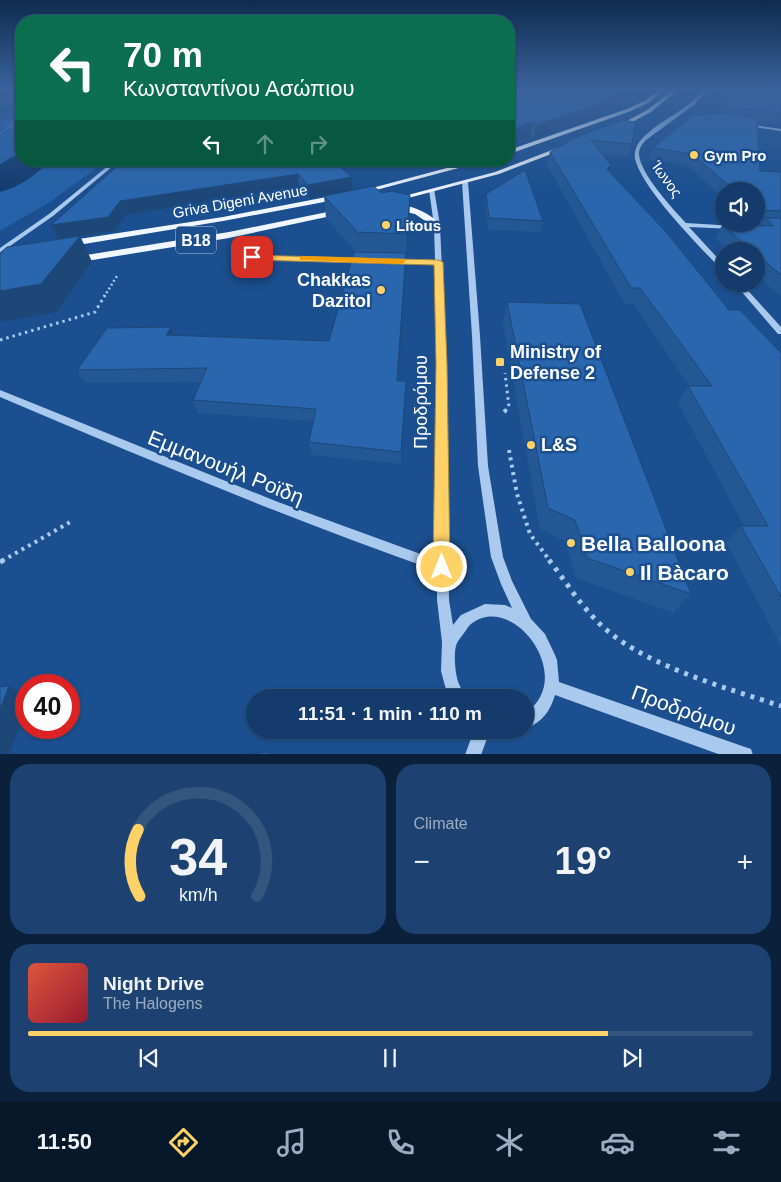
<!DOCTYPE html>
<html lang="en">
<head>
<meta charset="utf-8">
<style>
  body { margin:0; font-family:Arial,sans-serif; background:#1d4271; color:#f1f3f6; height:100vh; display:flex; flex-direction:column; font-size:19px; white-space:nowrap }
  * { box-sizing:border-box; margin:0 }
  p { font-size:16px; color:#9dadc1 }
  .icon { flex:none; width:28px; height:28px; fill:none; stroke:currentColor; stroke-width:2; stroke-linecap:round; stroke-linejoin:round }
  .map { position:relative; height:754px; overflow:hidden }
  .details { display:flex; flex-direction:column; gap:10px; padding:10px; background:#0b203b; flex:1 }
  .details>* { flex:none }
  .guide { position:absolute; left:15px; top:15px; width:500px; height:152px; border-radius:20px; box-shadow:0 1px 4px #0004,0 0 0 1px #33557e; background:#0b6e4f; color:#fff; overflow:hidden }
  .buttons { position:absolute; left:715px; top:182px; display:grid; gap:10px }
  .buttons a { display:grid; place-items:center; width:50px; height:50px; border-radius:50%; background:#143b6b; box-shadow:0 1px 4px #0004,0 0 0 1px #33557e; font-size:25px }
  .speed { position:absolute; left:15px; top:674px; display:flex; gap:10px; font-size:25px; font-weight:700; text-align:center }
  .speed>* { display:grid; place-content:center; width:65px; height:65px; border-radius:50%; background:#143b6b; box-shadow:0 1px 4px #0004,0 0 0 1px #33557e; line-height:1 }
  .speed .limit { border:8px solid #d22; background:#fff; color:#111 }
  .pin { position:absolute; display:grid; place-items:center; width:42px; height:42px; color:#fff; margin:-21px; border-radius:10px; box-shadow:0 2px 8px #0006 }
  .me { position:absolute; width:55px; margin:-28px; rotate:0deg; stroke-linejoin:round; filter:drop-shadow(0 0 4px #0008) }
  .turn { display:flex; align-items:center; gap:18px; height:105px; padding:0 25px; font-size:22px }
  .turn .icon { width:65px; height:65px; stroke-width:2.5 }
  .turn b { display:block; font-size:35px; line-height:42px }
  .lanes { display:flex; align-items:center; height:48px; padding:0 25px; background:#0003; justify-content:center; gap:25px; direction:ltr }
  .lanes .off { opacity:.35 }
  .big { font-size:38px; font-weight:800; line-height:1.1 }
  .details .card { flex:1; display:flex; flex-direction:column; justify-content:center; gap:8px; min-width:0; padding:0 18px; border-radius:20px; background:#1d4271 }
  .details .dial { align-items:center; gap:0 }
  .dial svg { height:130px; overflow:visible; fill:none; stroke:#33557e; stroke-width:7; stroke-linecap:round; text-anchor:middle }
  .dial text { fill:#f1f3f6; stroke:none }
  .song { display:flex; align-items:center; gap:15px }
  .cover { width:60px; height:60px; border-radius:8px; background:linear-gradient(135deg,hsl(10 70% 55%),hsl(350 70% 35%)) }
  .played { height:5px; border-radius:2px; background:linear-gradient(90deg,#ffd166 80%,#33557e 80%) }
  .keys { display:flex; justify-content:space-around; direction:ltr }
  .heat { display:flex; justify-content:space-between; align-items:center; font-size:28px; direction:ltr }
  .details .tiles { flex:1; display:grid; gap:10px; grid-template-columns:1fr 1fr }
  .card:last-child { grid-column:span 2 }
  .trip { position:absolute; left:246px; top:689px; width:288px; height:50px; border-radius:25px; background:#143b6b; box-shadow:0 1px 4px #0004,0 0 0 1px #33557e; font-weight:800; line-height:50px; text-align:center }
  .tabs { display:flex; height:80px; justify-content:space-around; align-items:center; background:#08182b; color:#9dadc1 }
  .tabs .icon { width:35px; height:35px }
  .tabs .current { color:#ffd166 }
  .tabs b { font-size:22px; color:#f1f3f6 }
  .map>svg:first-child { display:block }
</style>
</head>
<body>
<div class="map">
<svg width="781" height="755" viewBox="0 0 781 755">
  <rect width="100%" height="100%" fill="#1b4f8f"/>
  <path fill="#2461a8" d="M9,88H21V161H106L50,202L0,231V124L18,106L5,101Z"/>
  <g fill="none" stroke-linecap="round" stroke-linejoin="round">
    <path fill="#123a6d" fill-rule="evenodd" d="M21,152V161H48C37,176 18,187 0,192V164Z"/>
    <path stroke="#a9c9ee" stroke-width="1" stroke-dasharray="1 2" stroke-linecap="butt" d="M0,104L21,102
      M9,127L21,126
      M0,134L9,127L21,108"/>
    <path stroke="#a9c9ee" stroke-width="2.5" stroke-dasharray="2 2.5" stroke-linecap="butt" d="M104,297L117,276"/>
    <path stroke="#a9c9ee" stroke-width="3" stroke-dasharray="2.5 4" stroke-linecap="butt" d="M0,340L95,312L105,295
      M505,411L509,407L505,373"/>
    <path stroke="#a9c9ee" stroke-width="4" stroke-dasharray="3 4.5" stroke-linecap="butt" d="M504,412L506,410
      M509,450L517,494L530,534L550,561
      M2,561L72,521"/>
    <path stroke="#a9c9ee" stroke-width="5" stroke-dasharray="4 6" stroke-linecap="butt" d="M549,560C564,579 578,602 596,620C637,664 724,687 781,706
      M0,562L4,560"/>
    <path fill="#a9c9ee" fill-rule="evenodd" d="M705,88H708L695,104L646,140C642,144 639,148 639,154C640,174 673,209 686,223L735,226V228L733,229L689,227L724,265V271L722,270C699,246 643,190 635,159C634,152 636,146 640,141C659,119 687,112 705,88Z
      M746,124L781,129V131L747,126Z
      M114,161H119L53,216L0,253V248L49,214Z
      M320,161L368,164L370,165L368,166L322,163Z
      M465,180L468,182L480,336L488,466L503,557L512,581L531,619L545,634L555,655L557,660L559,682L745,747L751,749L753,755H721L555,695C550,712 542,722 525,729V713C578,679 513,590 471,624C468,626 466,631 464,633C462,636 459,639 457,643C453,651 455,675 459,684C461,689 464,693 466,698H450L445,686L441,671L442,642L437,600V571C289,519 144,458 0,397V390L278,502L437,560L438,364L435,264L396,263L393,261L396,259L435,260L434,225L429,190L434,189L440,225L446,364L449,600L453,625L461,615L485,604L505,605L512,608L501,584L491,557L478,466L472,336L462,182Z
      M233,255L363,258L366,260L363,262L231,258V256Z
      M735,284H742L781,327V334H778Z
      M474,730H490L481,755H465Z"/>
    <path fill="#f0f6ff" fill-rule="evenodd" d="M661,88H665L650,102L631,111L509,154V150L627,109L646,100Z
      M676,88H680L651,112L619,129L614,128L647,110Z
      M565,145L568,147L567,148L499,174L393,202L389,200L495,172Z
      M473,161H485L361,194L357,192Z
      M342,194H345V198L223,221L66,247L62,244L66,241L223,217Z
      M392,205C409,203 430,213 441,225L434,227L415,214L392,209Z
      M342,209H345V213L229,238L74,263L69,260L74,257L229,232Z"/>
  </g>
  <path fill="#245895" d="M509,88H635L593,119L533,140L531,135L514,143L509,142Z
    M727,88H781V124L757,122L760,171L781,172V297L756,275V251H730L716,239L722,225H761L762,224L756,223V191H724V199L687,165L649,159L653,148L721,113Z
    M635,122L632,144L628,157L603,154L609,172L729,310L781,353V646L726,542L741,526H744L678,403L688,386H689L634,304H625L547,165L550,152Z
    M123,161L352,177L353,190L309,199L299,187L126,215L114,231L80,236L92,262L57,312L58,239L51,225Z
    M382,193L410,195L409,217L398,381L405,394L401,464L311,455L309,442L313,421L198,413L193,400L201,382L85,383L77,370L171,327L174,335L329,341L356,252L326,218L324,196Z
    M486,194L543,221L541,232L488,230L485,205Z
    M507,302L691,594L673,613L576,578L565,541L540,529L503,323Z"/>
  <path fill="#1d4779" d="M7,88H13L5,101L0,102V95Z
    M622,88H635L593,119L533,140L536,125Z
    M533,121L531,135L514,143L517,128Z
    M611,165L608,178L607,169Z
    M298,174L299,187L126,215L114,231L80,236L92,262L57,312L0,322V291L58,239L51,225L120,201Z
    M352,177L353,190L309,199L308,185Z
    M410,195L409,217L407,257V234Z
    M406,253V265L397,394V381Z
    M171,327L175,340L166,335Z
    M406,381L405,394L401,464V452Z
    M9,686L26,696V710L9,755H0V709Z"/>
  <path fill="#2a66ad" stroke="#1d4779" d="M0,88H7L2,95H0Z
    M509,88H622L596,106L536,125L533,121L517,128H509Z
    M729,88H781V113L724,107Z
    M722,113L757,118L760,171L781,172V211L756,210V191H735L692,154L653,148L693,115Z
    M623,120L635,122L632,144L591,140L611,165L607,169L667,233L729,310H740L781,353V597L741,526H768L688,386H712L640,288H631L550,152L574,138Z
    M123,161H333L352,177L308,185L298,174L120,201L108,217L51,225Z
    M525,170L543,221L489,218L486,194Z
    M373,186L382,193L391,191L410,195L407,234L355,232L356,230L324,196Z
    M765,218H781V275L756,254V251H753L722,225L774,226Z
    M80,236L41,284L0,291V253L7,247Z
    M354,252L406,253L397,381H406L401,452L309,442L316,409L193,400L207,368L77,370L107,328L171,327L166,335L329,341Z
    M507,302L580,304L691,594L587,558L575,520L548,508Z
    M9,686L0,709V687Z
    M270,752V755H239Z"/>
  <linearGradient id="sky" x2="0" y2="1"><stop stop-color="#0f2b4f"/><stop offset="0.46" stop-color="#39639b"/><stop offset="1" stop-color="#39639b" stop-opacity="0"/></linearGradient>
  <rect width="781" height="193" fill="url(#sky)"/>
  <path fill="#ffd166" stroke="#a68842" d="M249,255L438,260L443,262L447,364L450,567L447,573L442,575L436,573L433,567L436,364L434,265L252,260L248,257Z"/>
  <path fill="#f59e0b" d="M303,256L402,259L406,261L402,264L300,260V257Z"/>
  <g fill="#ffd166" stroke="#1b4f8f" stroke-width="2">
    <circle cx="694" cy="155" r="5"/>
    <circle cx="386" cy="225" r="5"/>
    <circle cx="381" cy="290" r="5"/>
    <rect x="495" y="357" width="10" height="10" rx="2.5"/>
    <circle cx="531" cy="445" r="5"/>
    <circle cx="571" cy="543" r="5"/>
    <circle cx="630" cy="572" r="5"/>
  </g>
  <g text-anchor="middle" dominant-baseline="central" stroke-width="5" stroke-linejoin="round" paint-order="stroke">
    <g font-size="15" font-weight="bold" fill="#fff" stroke="#1b4f8f" text-anchor="start">
      <text x="704" y="155">Gym Pro</text>
      <text x="396" y="225">Litous</text>
    </g>
    <g font-size="15" fill="#fff" stroke="#1b4f8f">
      <text transform="translate(667 179) rotate(54)">Ίωνος</text>
      <text transform="translate(240 201) rotate(-10)">Griva Digeni Avenue</text>
    </g>
    <rect fill="#1b4f8f" stroke="#bbcadd" stroke-width="1" x="176" y="226.5" width="40" height="27" rx="4"/>
    <g font-size="16" font-weight="bold" fill="#fff">
      <text x="196" y="240">B18</text>
    </g>
    <g font-size="18" font-weight="bold" fill="#fff" stroke="#1b4f8f" text-anchor="start">
      <text x="371" y="280" text-anchor="end">Chakkas<tspan x="371" dy="21">Dazitol</tspan></text>
      <text x="510" y="352">Ministry of<tspan x="510" dy="21">Defense 2</tspan></text>
      <text x="541" y="445">L&amp;S</text>
    </g>
    <g font-size="18" fill="#fff" stroke="#1b4f8f">
      <text transform="translate(421 402) rotate(-90)">Προδρόμου</text>
    </g>
    <g font-size="21" fill="#fff" stroke="#1b4f8f">
      <text transform="translate(226 467) rotate(22)">Εμμανουήλ Ροϊδη</text>
      <text transform="translate(684 710) rotate(20)">Προδρόμου</text>
    </g>
    <g font-size="21" font-weight="bold" fill="#fff" stroke="#1b4f8f" text-anchor="start">
      <text x="581" y="543">Bella Balloona</text>
      <text x="640" y="572">Il Bàcaro</text>
    </g>
  </g>
</svg>
<div class="buttons">
<a><svg class="icon" aria-label="sound" viewBox="0 0 24 24"><path d="M4 9h4l5-4v14l-5-4H4zM17 9q2 3 0 6"/></svg></a>
<a><svg class="icon" aria-label="layers" viewBox="0 0 24 24"><path d="M12 4l9 5-9 5-9-5zM3 14l9 5 9-5"/></svg></a>
</div>
<div class="speed"><div class="limit">40</div></div>
<div class="pin" style="left:252px;top:257px;background:#d93025"><svg class="icon" aria-label="arrive" viewBox="0 0 24 24"><path d="M6 21V4h12l-3 4 3 4H6"/></svg></div>
<svg class="me" style="left:442px;top:567px" viewBox="-20 -20 40 40"><circle r="17" fill="#ffd166" stroke="#fff" stroke-width="3"/><path d="M0-11L8 9 0 5-8 9z" fill="#fff"/></svg>
<div class="trip">11:51 · 1 min · 110 m</div>
<div class="guide">
<div class="turn"><svg class="icon" aria-label="left" viewBox="0 0 24 24"><path d="M17 20v-9H6M10 6l-5 5 5 5"/></svg><div><b>70 m</b>Κωνσταντίνου Ασώπιου</div></div>
<div class="lanes"><svg class="icon" aria-label="left" viewBox="0 0 24 24"><path d="M17 20v-9H6M10 6l-5 5 5 5"/></svg><svg class="icon off" aria-label="ahead" viewBox="0 0 24 24"><path d="M12 20V5M6 11l6-6 6 6"/></svg><svg class="icon off" aria-label="right" viewBox="0 0 24 24"><path d="M7 20v-9h11M14 6l5 5-5 5"/></svg></div>
</div>
</div>
<section class="details">
<div class="tiles">
<div class="card dial"><svg viewBox="0 0 100 80">
<path d="M14 69A42 42 0 1 1 86 69"/>
<path d="M14 69A42 42 0 0 1 13 28" stroke="#ffd166"/>
<text x="50" y="56" font-size="32" font-weight="700">34</text>
<text x="50" y="72" font-size="11">km/h</text>
</svg></div>
<div class="card"><p>Climate</p>
<div class="heat"><a>−</a><b class="big">19°</b><a>+</a></div>
</div>
<div class="card">
<div class="song"><i class="cover"></i><div><b>Night Drive</b><p>The Halogens</p></div></div>
<div class="played"></div>
<div class="keys"><svg class="icon" aria-label="previous" viewBox="0 0 24 24"><path d="M18 5L8 12l10 7zM5 5v14"/></svg><svg class="icon" aria-label="pause" viewBox="0 0 24 24"><path d="M8 5v14M16 5v14"/></svg><svg class="icon" aria-label="next" viewBox="0 0 24 24"><path d="M6 5l10 7-10 7zM19 5v14"/></svg></div>
</div>
</div>
</section>
<nav class="tabs">
<b>11:50</b>
<svg class="icon current" aria-label="directions" viewBox="0 0 24 24"><path d="M12 3l9 9-9 9-9-9zM9 14v-3h6M13 9l2 2-2 2"/></svg>
<svg class="icon" aria-label="music" viewBox="0 0 24 24"><path d="M9 18V5l10-2v13"/><circle cx="6" cy="18" r="3"/><circle cx="16" cy="16" r="3"/></svg>
<svg class="icon" aria-label="phone" viewBox="0 0 24 24"><path d="M5 4h4l2 5-3 2q2 4 5 5l2-3 5 2v4C11 20 4 13 5 4z"/></svg>
<svg class="icon" aria-label="climate" viewBox="0 0 24 24"><path d="M12 3v18M4 7l16 10M4 17L20 7"/></svg>
<svg class="icon" aria-label="car" viewBox="0 0 24 24"><path d="M5 17H2v-5l4-1 3-4h7l3 4 3 1v5h-3M9 17h6M6 11h13"/><circle cx="7" cy="17" r="2"/><circle cx="17" cy="17" r="2"/></svg>
<svg class="icon" aria-label="filters" viewBox="0 0 24 24"><path d="M4 7h16M4 17h16"/><circle cx="9" cy="7" r="2"/><circle cx="15" cy="17" r="2"/></svg>
</nav>
</body>
</html>
